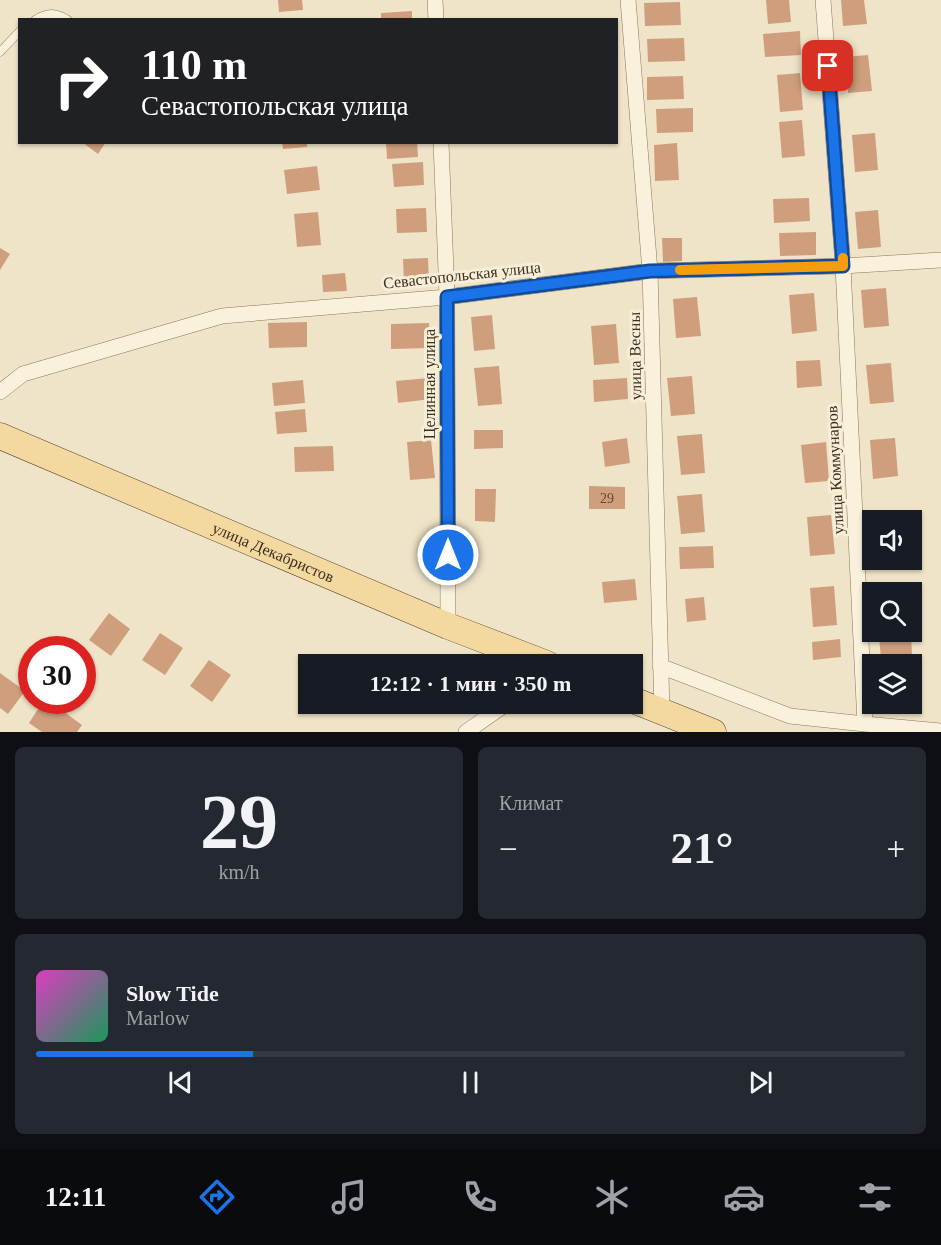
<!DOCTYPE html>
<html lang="ru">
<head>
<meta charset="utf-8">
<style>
  body { margin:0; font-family:"Times New Roman",serif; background:#242831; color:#f1f3f6; height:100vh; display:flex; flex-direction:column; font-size:22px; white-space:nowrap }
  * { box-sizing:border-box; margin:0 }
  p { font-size:20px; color:#9ea1a6 }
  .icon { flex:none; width:33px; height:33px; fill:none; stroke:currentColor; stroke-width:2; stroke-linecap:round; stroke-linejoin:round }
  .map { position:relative; height:732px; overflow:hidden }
  .sheet { display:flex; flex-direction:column; gap:15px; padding:15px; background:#0d0f14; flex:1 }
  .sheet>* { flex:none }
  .banner { position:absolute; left:18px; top:18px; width:600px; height:126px; border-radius:0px; box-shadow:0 2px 4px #0004; background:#202124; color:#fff; overflow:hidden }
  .controls { position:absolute; left:862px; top:510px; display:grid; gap:12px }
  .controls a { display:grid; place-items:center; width:60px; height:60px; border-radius:0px; background:#171b24; box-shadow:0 2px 4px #0004; font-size:30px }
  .speed { position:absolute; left:18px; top:636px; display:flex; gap:12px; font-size:30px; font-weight:700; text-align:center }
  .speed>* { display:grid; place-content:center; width:78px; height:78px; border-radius:50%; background:#171b24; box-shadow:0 2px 4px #0004; line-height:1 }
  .speed .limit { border:9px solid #d22; background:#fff; color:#111 }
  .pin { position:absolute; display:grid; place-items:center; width:51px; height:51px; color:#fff; margin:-26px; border-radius:12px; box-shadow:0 3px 9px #0006 }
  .me { position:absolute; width:66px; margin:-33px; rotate:0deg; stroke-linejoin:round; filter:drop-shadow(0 0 4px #0008) }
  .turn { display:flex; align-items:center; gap:21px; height:126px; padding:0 24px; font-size:27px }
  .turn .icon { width:78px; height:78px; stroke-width:2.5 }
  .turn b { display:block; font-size:42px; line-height:51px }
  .big { font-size:45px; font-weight:600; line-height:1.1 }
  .sheet .widget { flex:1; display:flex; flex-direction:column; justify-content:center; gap:9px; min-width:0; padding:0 21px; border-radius:9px; background:#242831 }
  .sheet .dial { align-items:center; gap:0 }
  .dial b { font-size:78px; line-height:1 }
  .song { display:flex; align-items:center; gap:18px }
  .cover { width:72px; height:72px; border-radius:9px; background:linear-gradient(135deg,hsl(310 70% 55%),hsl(150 70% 35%)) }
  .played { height:6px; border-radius:3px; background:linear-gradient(90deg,#1a73e8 25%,#363941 25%) }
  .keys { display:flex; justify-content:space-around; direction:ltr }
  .heat { display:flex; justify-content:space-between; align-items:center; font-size:33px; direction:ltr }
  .sheet .tiles { flex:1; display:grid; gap:15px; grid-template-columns:1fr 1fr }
  .widget:last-child { grid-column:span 2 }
  .trip { position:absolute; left:298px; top:654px; width:345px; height:60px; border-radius:0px; background:#171b24; box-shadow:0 2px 4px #0004; font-weight:600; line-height:60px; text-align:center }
  .tab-bar { display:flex; height:96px; justify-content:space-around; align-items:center; background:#090b0e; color:#9ea1a6 }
  .tab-bar .icon { width:42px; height:42px }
  .tab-bar .active { color:#1a73e8 }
  .tab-bar b { font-size:27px; color:#f1f3f6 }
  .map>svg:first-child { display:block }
</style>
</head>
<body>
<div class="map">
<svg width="941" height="732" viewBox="0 0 941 732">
  <rect width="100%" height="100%" fill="#f0e4c8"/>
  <path fill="#cf9f7d" d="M278,0H302L303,10L279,12Z
    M766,0H789L791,22L768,24Z
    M841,0H864L867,24L843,26Z
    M680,2L681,25L645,26L644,3Z
    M412,11V20H381V13Z
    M800,31L801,55L765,57L763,34Z
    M684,38L685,61L648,62L647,39Z
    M868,55L872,91L848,93L845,57Z
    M800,73L803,110L780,112L777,75Z
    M683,76L684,99L647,100V77Z
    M693,108V132L657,133L656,109Z
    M802,120L805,156L782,158L779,122Z
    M875,133L878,170L855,172L852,135Z
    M82,142H106L98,154Z
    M282,142H307V147L283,149Z
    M386,142H417L418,157L387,159Z
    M677,143L679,180L655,181L654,145Z
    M423,162L424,185L394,187L392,164Z
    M317,166L320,190L287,194L284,170Z
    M809,198L810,221L774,223L773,199Z
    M426,208L427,232L397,233L396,209Z
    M878,210L881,247L858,249L855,212Z
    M318,212L321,245L297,247L294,214Z
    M816,232V255L780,256L779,233Z
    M662,238H682V261L663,262Z
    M0,248L10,254L0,270Z
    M428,258L429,283L404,284L403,259Z
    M345,273L347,291L323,292L322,275Z
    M886,288L889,326L864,328L861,290Z
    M814,293L817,331L792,334L789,295Z
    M697,297L701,336L676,338L673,299Z
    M492,315L495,349L474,351L471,317Z
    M307,322V347L269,348L268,323Z
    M429,323L430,348L391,349V324Z
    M616,324L619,363L594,365L591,326Z
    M820,360L822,386L797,388L796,361Z
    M891,363L894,402L870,404L866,365Z
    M499,366L502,404L478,406L474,368Z
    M692,376L695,414L671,416L667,378Z
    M429,378L431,399L398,403L396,381Z
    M627,378L628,399L594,402L593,380Z
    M303,380L305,403L274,406L272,383Z
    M305,409L307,432L277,434L275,412Z
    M474,430H503V448L474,449Z
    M702,434L705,473L681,475L677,436Z
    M627,438L630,463L605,467L602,442Z
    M895,438L898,476L873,479L870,440Z
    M431,440L435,478L410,480L407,442Z
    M826,442L829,481L805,483L801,445Z
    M333,446L334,471L295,472L294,447Z
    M589,486L625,487V509H589Z
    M475,489H496L495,522L475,521Z
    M702,494L705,532L681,534L677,496Z
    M831,515L835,554L810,556L807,517Z
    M713,546L714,568L680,569L679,547Z
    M881,560H905L906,565L881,567Z
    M635,579L637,600L604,603L602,582Z
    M902,583L903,592H878V585Z
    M834,586L837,625L813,627L810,588Z
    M704,597L706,620L687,622L685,599Z
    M109,613L130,629L111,656L89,640Z
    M160,633L183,648L165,675L142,660Z
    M911,635L912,655L881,658L879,638Z
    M840,639L841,657L813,660L812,642Z
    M614,656L631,662L630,664H611Z
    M209,660L231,675L212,702L190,686Z
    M0,673L25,691L8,714L0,708Z
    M44,700H48L82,725L77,732H42L29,723Z"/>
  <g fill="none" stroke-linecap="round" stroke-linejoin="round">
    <defs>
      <path id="service" d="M35,20C47,12 56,12 68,20
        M0,52L20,31"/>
      <path id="minor" d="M435,0L436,20
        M628,0L650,271L662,712
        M441,142L447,297L448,626
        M0,392L23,374L222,316L447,297L650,271L843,266L941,260
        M660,666L790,716L865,724L843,266L823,0
        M865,724L941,731
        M466,732L506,704"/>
      <g id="primary">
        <path id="s1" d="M0,436L448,626L547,664"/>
        <path d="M633,700L713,732"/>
      </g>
    </defs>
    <use href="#service" stroke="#8d765c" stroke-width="9"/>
    <use href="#minor" stroke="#8d765c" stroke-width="16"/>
    <use href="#primary" stroke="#5b4430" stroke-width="27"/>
    <use href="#service" stroke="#faf1dc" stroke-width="8"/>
    <use href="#minor" stroke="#faf1dc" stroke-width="15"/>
    <use href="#primary" stroke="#f3d9a0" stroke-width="26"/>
  </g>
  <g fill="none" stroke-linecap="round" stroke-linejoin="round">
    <defs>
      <path id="route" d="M448,555L447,297L650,271L843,266L828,66"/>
    </defs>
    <use href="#route" stroke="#114b97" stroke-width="15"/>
    <use href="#route" stroke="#1a73e8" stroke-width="10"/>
    <path stroke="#f59e0b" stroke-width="10" d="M680,270L843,266V258"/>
  </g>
  <g text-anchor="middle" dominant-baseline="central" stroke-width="6" stroke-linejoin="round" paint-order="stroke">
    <g font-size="14" fill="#624a37">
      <text x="607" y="498">29</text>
    </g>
    <g font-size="16" fill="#3d2e20" stroke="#f7eed8">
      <text transform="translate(462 275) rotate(-6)">Севастопольская улица</text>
      <text transform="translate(635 356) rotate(-91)">улица Весны</text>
      <text transform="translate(429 384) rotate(-90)">Целинная улица</text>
      <text transform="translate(835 470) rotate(-93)">улица Коммунаров</text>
      <text stroke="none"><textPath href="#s1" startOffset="297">улица Декабристов</textPath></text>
    </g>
  </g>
</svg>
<div class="controls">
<a><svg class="icon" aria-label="sound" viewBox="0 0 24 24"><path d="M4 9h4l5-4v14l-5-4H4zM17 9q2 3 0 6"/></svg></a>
<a><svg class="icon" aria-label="search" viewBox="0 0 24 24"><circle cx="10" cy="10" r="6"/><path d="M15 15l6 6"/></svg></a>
<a><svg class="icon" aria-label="layers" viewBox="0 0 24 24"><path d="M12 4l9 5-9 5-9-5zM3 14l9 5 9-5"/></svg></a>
</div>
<div class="speed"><div class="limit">30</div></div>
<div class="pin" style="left:828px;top:66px;background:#d93025"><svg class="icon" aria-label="arrive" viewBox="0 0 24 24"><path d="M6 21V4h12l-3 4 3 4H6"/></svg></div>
<svg class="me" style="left:448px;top:555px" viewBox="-20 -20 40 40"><circle r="17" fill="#1a73e8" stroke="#fff" stroke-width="3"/><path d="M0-11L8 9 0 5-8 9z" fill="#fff"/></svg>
<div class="trip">12:12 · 1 мин · 350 m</div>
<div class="banner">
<div class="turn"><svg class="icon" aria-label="right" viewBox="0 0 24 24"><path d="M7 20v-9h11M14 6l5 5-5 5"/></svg><div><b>110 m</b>Севастопольская улица</div></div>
</div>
</div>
<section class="sheet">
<div class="tiles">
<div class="widget dial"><b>29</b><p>km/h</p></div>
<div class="widget"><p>Климат</p>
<div class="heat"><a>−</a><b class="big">21°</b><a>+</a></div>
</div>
<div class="widget">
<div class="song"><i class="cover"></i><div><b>Slow Tide</b><p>Marlow</p></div></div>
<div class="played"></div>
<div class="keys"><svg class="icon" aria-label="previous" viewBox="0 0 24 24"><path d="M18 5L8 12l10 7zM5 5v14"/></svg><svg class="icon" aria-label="pause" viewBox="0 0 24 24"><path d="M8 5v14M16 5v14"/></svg><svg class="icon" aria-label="next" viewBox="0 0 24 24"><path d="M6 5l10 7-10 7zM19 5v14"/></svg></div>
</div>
</div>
</section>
<nav class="tab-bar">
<b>12:11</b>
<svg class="icon active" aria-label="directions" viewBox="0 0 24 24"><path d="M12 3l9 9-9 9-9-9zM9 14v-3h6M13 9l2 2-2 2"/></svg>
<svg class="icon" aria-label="music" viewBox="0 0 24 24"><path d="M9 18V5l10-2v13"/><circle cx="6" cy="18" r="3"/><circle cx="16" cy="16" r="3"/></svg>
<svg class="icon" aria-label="phone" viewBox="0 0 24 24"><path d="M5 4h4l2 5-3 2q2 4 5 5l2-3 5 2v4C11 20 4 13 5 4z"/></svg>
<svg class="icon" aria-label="climate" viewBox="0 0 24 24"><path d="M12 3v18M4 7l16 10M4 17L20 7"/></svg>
<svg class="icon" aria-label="car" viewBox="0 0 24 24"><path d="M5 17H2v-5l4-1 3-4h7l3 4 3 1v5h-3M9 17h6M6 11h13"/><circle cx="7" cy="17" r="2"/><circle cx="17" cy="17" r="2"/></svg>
<svg class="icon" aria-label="filters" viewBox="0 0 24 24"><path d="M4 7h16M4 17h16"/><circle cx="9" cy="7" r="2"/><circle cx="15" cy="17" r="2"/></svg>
</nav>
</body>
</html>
